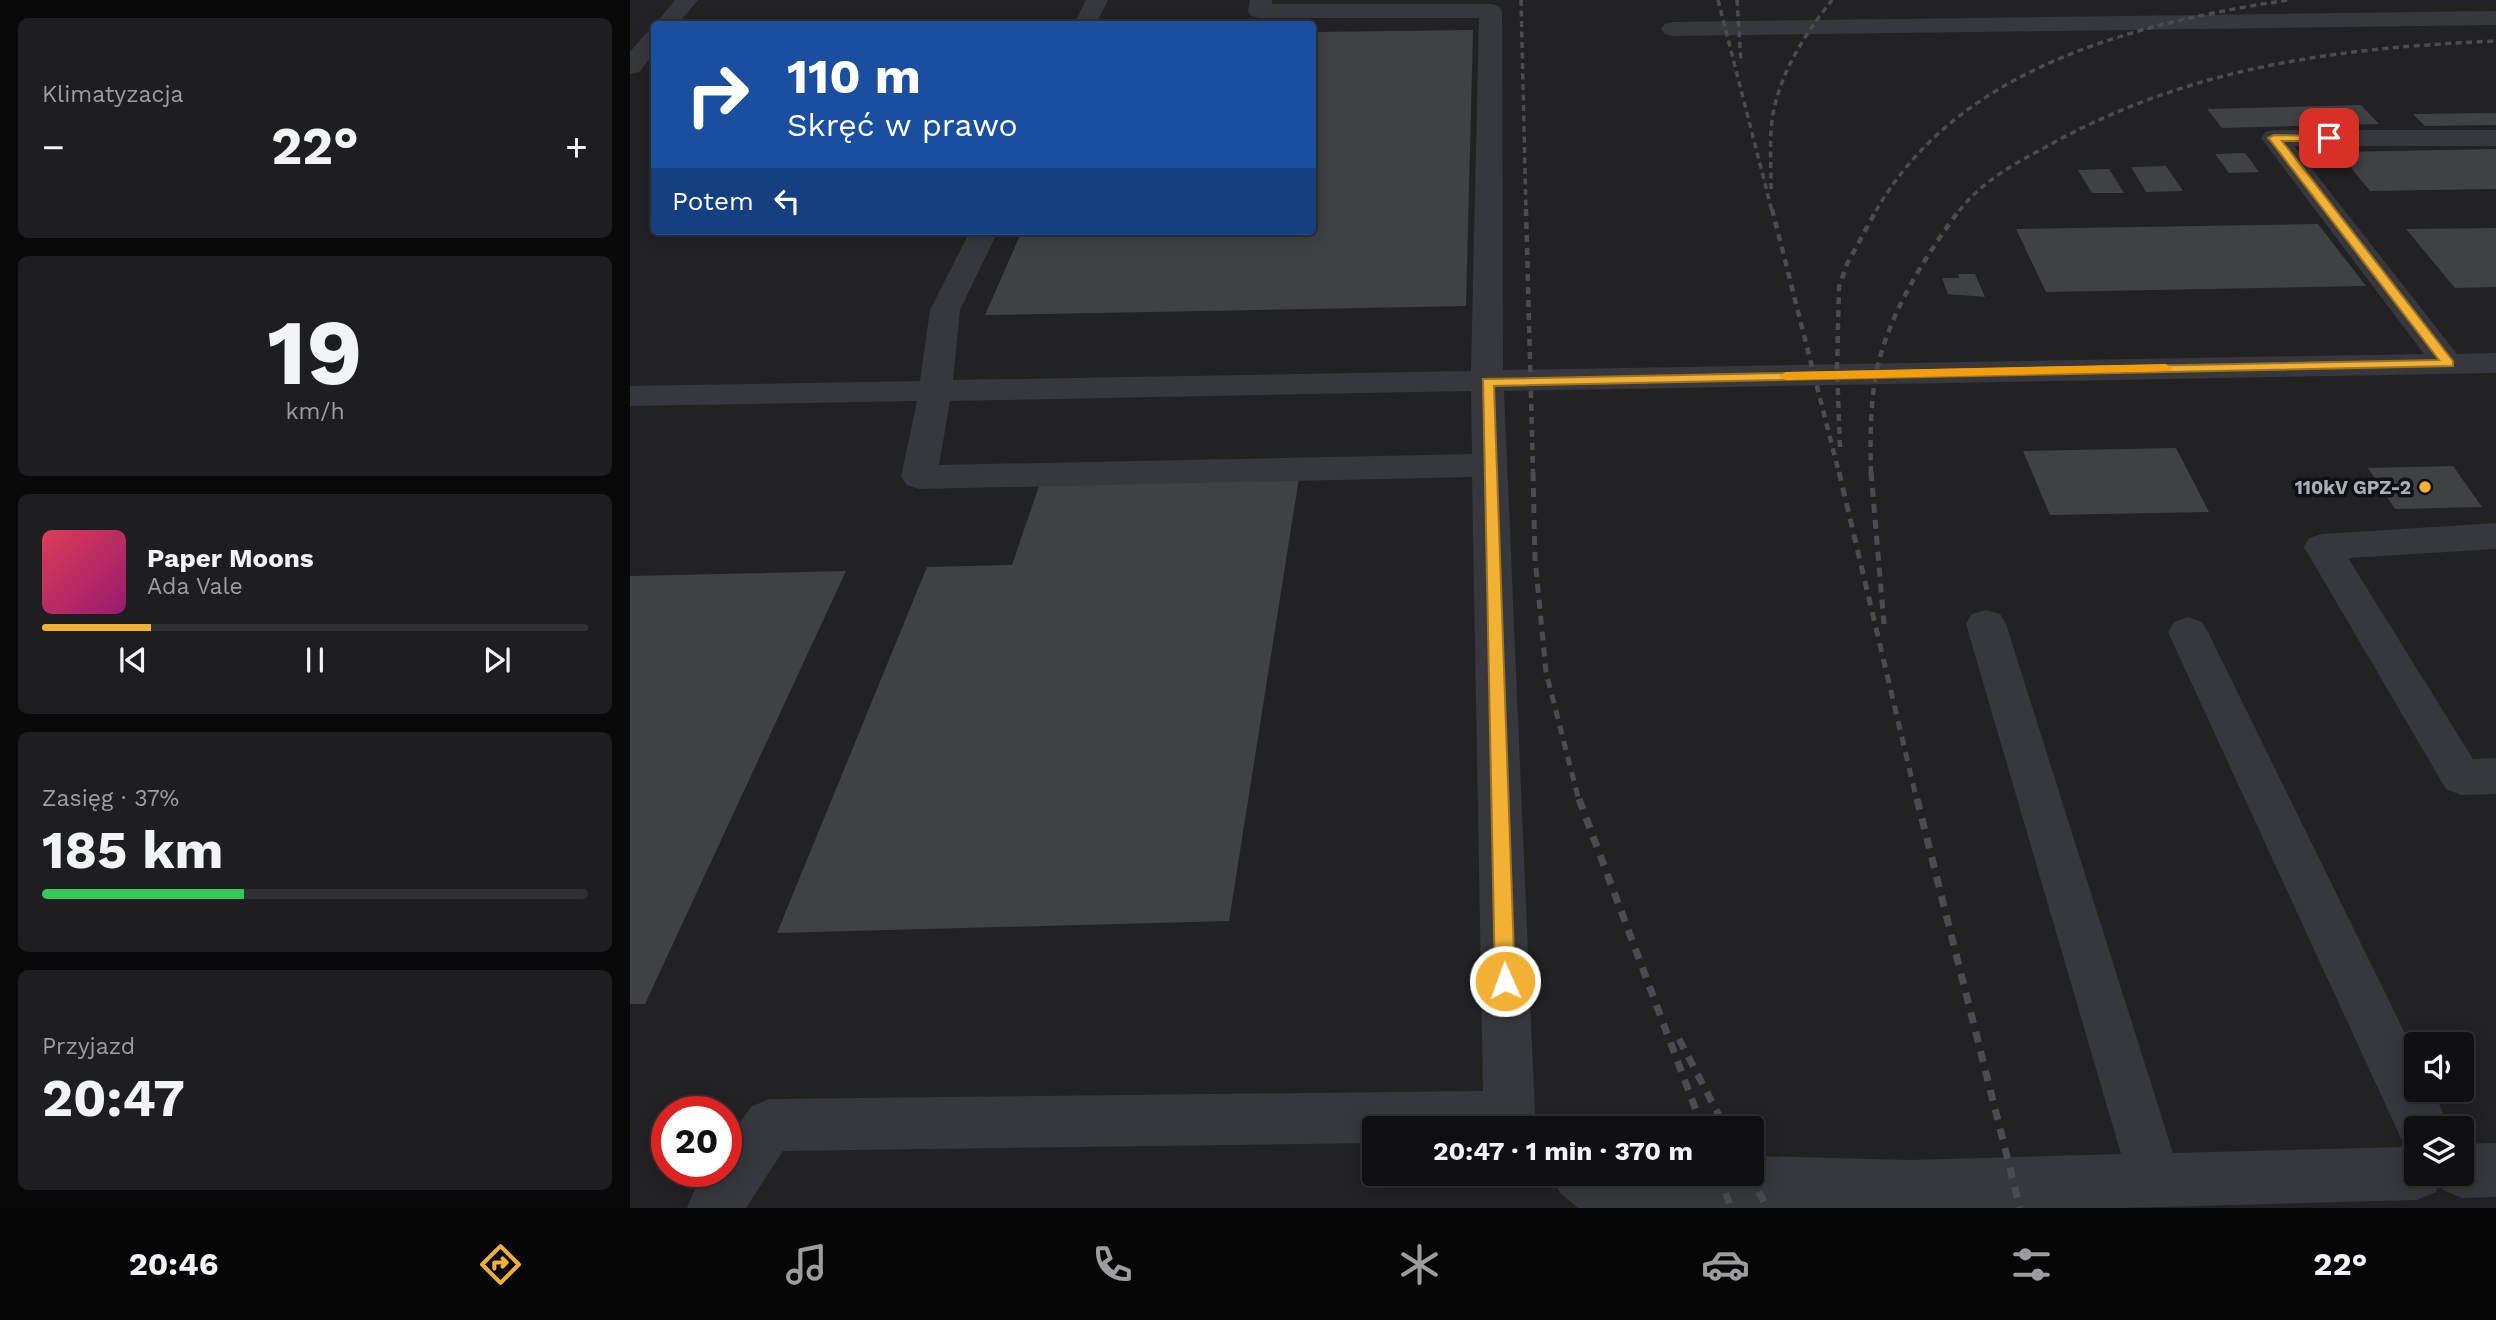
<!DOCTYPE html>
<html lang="pl">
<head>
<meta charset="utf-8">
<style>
  body { margin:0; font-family:"Work Sans",sans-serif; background:#1e1e20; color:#f1f3f6; height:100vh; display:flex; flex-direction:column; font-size:26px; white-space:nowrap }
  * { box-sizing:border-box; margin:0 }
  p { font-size:23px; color:#9c9d9f }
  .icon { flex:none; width:38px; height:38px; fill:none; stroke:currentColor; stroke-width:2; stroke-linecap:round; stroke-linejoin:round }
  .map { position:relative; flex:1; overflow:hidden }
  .sheet { display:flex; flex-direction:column; gap:18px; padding:18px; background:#09090a; width:630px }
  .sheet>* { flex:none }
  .top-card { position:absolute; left:21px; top:21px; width:665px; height:214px; border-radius:7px; box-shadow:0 4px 18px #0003,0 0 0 2px #303032; background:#1a4fa0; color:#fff; overflow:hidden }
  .fabs { position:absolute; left:1774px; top:1032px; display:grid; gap:14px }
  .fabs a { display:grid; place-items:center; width:70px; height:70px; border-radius:7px; background:#101012; box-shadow:0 4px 18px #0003,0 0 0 2px #303032; font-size:35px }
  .speed { position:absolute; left:21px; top:1096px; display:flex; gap:14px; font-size:35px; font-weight:700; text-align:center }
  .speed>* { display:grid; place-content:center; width:91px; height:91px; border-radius:50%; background:#101012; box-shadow:0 4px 18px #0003,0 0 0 2px #303032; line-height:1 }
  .speed .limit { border:10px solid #d22; background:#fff; color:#111 }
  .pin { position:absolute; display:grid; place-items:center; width:60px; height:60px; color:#fff; margin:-30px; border-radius:14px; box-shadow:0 4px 10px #0006 }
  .me { position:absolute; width:77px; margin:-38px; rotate:358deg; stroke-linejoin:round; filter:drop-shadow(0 0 5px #0008) }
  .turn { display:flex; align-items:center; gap:24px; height:147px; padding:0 21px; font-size:32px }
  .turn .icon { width:91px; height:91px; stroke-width:2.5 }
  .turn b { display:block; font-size:49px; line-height:60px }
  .then { display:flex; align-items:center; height:66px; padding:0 21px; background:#0003; gap:14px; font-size:26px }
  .big { font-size:52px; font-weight:700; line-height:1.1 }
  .sheet .tile { flex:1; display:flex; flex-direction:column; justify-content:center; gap:10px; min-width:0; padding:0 24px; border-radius:10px; background:#1e1e20 }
  .sheet .dial { align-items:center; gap:0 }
  .dial b { font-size:91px; line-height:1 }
  .song { display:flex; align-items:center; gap:21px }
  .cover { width:84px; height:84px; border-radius:10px; background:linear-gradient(135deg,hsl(350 70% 55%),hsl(320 70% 35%)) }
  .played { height:7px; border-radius:4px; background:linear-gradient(90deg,#f2b134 20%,#303032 20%) }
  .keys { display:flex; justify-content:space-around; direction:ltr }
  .heat { display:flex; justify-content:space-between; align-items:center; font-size:38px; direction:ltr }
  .charge { height:10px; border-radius:5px; background:linear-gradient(90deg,#34c759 37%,#303032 0) }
  .trip { position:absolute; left:732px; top:1116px; width:402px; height:70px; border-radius:7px; background:#101012; box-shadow:0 4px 18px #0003,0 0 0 2px #303032; font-weight:700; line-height:70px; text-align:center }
  .dock { display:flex; height:112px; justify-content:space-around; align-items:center; background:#060607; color:#9c9d9f }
  .dock .icon { width:49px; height:49px }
  .dock .active { color:#f2b134 }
  .dock b { font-size:32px; color:#f1f3f6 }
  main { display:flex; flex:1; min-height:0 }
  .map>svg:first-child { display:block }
</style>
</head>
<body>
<main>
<section class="sheet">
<div class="tile"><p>Klimatyzacja</p>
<div class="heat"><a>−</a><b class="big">22°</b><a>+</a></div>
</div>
<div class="tile dial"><b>19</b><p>km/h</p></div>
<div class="tile">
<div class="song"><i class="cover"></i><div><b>Paper Moons</b><p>Ada Vale</p></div></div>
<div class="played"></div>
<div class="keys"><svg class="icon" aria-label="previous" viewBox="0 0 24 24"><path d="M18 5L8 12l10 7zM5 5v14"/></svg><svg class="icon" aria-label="pause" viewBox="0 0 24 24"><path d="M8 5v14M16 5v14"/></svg><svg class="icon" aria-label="next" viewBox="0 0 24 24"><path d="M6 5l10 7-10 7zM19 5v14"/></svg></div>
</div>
<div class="tile"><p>Zasięg · 37%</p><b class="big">185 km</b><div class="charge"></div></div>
<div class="tile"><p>Przyjazd</p><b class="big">20:47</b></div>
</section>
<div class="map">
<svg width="1866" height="1208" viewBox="0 0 1866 1208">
  <rect width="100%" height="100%" fill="#161618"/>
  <path fill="#222225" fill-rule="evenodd" d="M0,0H1866V1208H0ZM24,24H682V231H24ZM1787,1045H1832V1090H1787ZM37,1111H96V1171H37ZM744,1129H1122V1174H744ZM1787,1129H1832V1174H1787Z"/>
  <path fill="#404145" d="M843,30L836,306L355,315L392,231H682V32Z
    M1731,105L1749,124L1592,128L1577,109Z
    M1866,113V125L1795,126L1783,114Z
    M1866,149V189L1740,191L1708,152Z
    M1615,153L1629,172L1599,173L1585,154Z
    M1536,166L1553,191L1516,192L1501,167Z
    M1479,169L1494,193H1462L1448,170Z
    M1688,224L1736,286L1416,292L1386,229Z
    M1866,228V287L1825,288L1776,229Z
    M1328,274H1345L1355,297L1318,294L1312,278H1329Z
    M1546,448L1579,512L1420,515L1393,451Z
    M1823,466L1852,507L1765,509L1738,468Z
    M669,478L599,921L147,933L297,567L382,565L410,483Z
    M216,571L15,1004H0V576Z"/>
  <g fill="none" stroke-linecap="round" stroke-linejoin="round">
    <path fill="#37383d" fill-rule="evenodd" d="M45,0H68L48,24H25Z
      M456,0H478L466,24H444Z
      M620,0H642V4H861L869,6L872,11L873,370L1794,354L1631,138L1635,132L1644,130H1866V146H1664L1827,354L1866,353V373L874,391L905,1116L900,1129H744V1143L153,1151L116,1208H57L65,1189L77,1171H96V1142L121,1107L139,1099L853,1091L842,477L289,489L277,485L271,477L287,401L0,406V386L290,381L300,310L340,231H368L330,310L323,380L841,371L849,18H629L621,16L618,11ZM841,391L842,454L309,465L320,401Z
      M1866,11V25L1043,36L1035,34L1031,29L1035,24L1043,22Z
      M24,31V53L9,72L0,74V52L16,33Z
      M1866,523V549L1718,558L1843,759L1866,758V794L1831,795L1816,789L1674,547L1679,538L1692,534Z
      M1356,610L1370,614L1376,624L1543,1153L1775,1147L1538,632L1544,622L1558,617L1572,622L1578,632L1787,1058V1090H1803L1820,1129H1787V1174H1832V1144L1866,1143V1197L1832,1198L1813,1190L1810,1182L1806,1192L1787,1200L1493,1208H948L930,1193L922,1174H1122V1157L1124,1156L1279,1160L1491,1154L1336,624L1342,614Z"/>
    <path stroke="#4a4c52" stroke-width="3.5" stroke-dasharray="6 4.5" stroke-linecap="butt" d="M891,0L896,211
      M1088,0L1142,211
      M1107,0L1111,62
      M1141,189C1141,169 1140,149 1141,130C1145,80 1172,38 1202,0
      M1246,211C1328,67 1506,23 1658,0
      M1329,211C1354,179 1388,162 1423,143C1564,66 1708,48 1866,41"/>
    <path stroke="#4a4c52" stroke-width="4.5" stroke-dasharray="7 6" stroke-linecap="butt" d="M896,209L903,473
      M1142,209L1209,473
      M1210,447L1207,368L1209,287L1217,264L1247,209
      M1241,473C1240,437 1240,396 1249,361C1263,307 1297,254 1330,209"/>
    <path stroke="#4a4c52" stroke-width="5" stroke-dasharray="9 7" stroke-linecap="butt" d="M903,472L905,558L916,672L949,801
      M1209,472L1287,801
      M1241,472L1254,624"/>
    <path stroke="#4a4c52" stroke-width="7" stroke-dasharray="11 9" stroke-linecap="butt" d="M949,799L1073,1129
      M1287,799L1390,1208
      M1049,1039L1096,1129
      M1089,1174L1101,1208
      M1120,1174L1137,1208"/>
  </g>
  <path fill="#f2b134" stroke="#9d7322" stroke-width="2" d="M1644,135L1703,136L1705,138L1699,141H1652L1823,361V366L864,386L885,981L882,987L875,990L868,987L865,981L853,379L1809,360L1640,140L1638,138Z"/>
  <path fill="#f59e0b" d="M1536,364L1542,368L1541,371L1156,380L1149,376L1156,372Z"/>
  <circle fill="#f2b134" stroke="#111113" stroke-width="2.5" cx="1795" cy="487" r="7"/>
  <g text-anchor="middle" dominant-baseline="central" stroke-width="7" stroke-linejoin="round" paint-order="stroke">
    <g font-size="19" font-weight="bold" fill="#a8adb8" stroke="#111113" text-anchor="end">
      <text x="1781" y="487">110kV GPZ-2</text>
    </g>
  </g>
</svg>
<div class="fabs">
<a><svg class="icon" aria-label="sound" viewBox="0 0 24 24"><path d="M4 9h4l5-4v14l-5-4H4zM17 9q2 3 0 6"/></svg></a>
<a><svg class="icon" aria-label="layers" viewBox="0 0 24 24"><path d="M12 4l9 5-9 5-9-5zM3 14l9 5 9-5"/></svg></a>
</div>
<div class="speed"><div class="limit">20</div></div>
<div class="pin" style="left:1699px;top:138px;background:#d93025"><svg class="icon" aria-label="arrive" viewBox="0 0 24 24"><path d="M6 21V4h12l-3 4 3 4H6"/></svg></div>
<svg class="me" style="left:875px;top:981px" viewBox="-20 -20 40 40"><circle r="17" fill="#f2b134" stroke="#fff" stroke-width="3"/><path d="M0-11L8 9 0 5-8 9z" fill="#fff"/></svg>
<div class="trip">20:47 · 1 min · 370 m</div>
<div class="top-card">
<div class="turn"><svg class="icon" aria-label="right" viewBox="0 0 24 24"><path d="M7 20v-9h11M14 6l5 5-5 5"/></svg><div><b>110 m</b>Skręć w prawo</div></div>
<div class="then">Potem<svg class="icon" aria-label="left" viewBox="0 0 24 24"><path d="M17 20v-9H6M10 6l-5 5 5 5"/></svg></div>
</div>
</div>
</main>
<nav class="dock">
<b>20:46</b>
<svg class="icon active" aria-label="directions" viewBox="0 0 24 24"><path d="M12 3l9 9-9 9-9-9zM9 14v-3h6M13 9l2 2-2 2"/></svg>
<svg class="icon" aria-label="music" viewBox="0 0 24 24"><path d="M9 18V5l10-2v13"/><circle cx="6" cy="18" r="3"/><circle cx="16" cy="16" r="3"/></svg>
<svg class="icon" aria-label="phone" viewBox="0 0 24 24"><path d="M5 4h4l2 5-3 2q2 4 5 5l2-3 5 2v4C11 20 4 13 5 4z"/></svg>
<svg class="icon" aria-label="climate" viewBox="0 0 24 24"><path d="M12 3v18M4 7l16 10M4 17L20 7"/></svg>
<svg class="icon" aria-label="car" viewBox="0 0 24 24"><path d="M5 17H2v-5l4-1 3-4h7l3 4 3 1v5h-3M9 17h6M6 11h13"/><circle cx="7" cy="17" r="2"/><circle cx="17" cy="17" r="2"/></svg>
<svg class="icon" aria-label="filters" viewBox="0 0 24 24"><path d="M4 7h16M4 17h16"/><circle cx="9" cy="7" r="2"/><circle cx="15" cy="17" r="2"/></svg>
<b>22°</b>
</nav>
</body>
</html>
